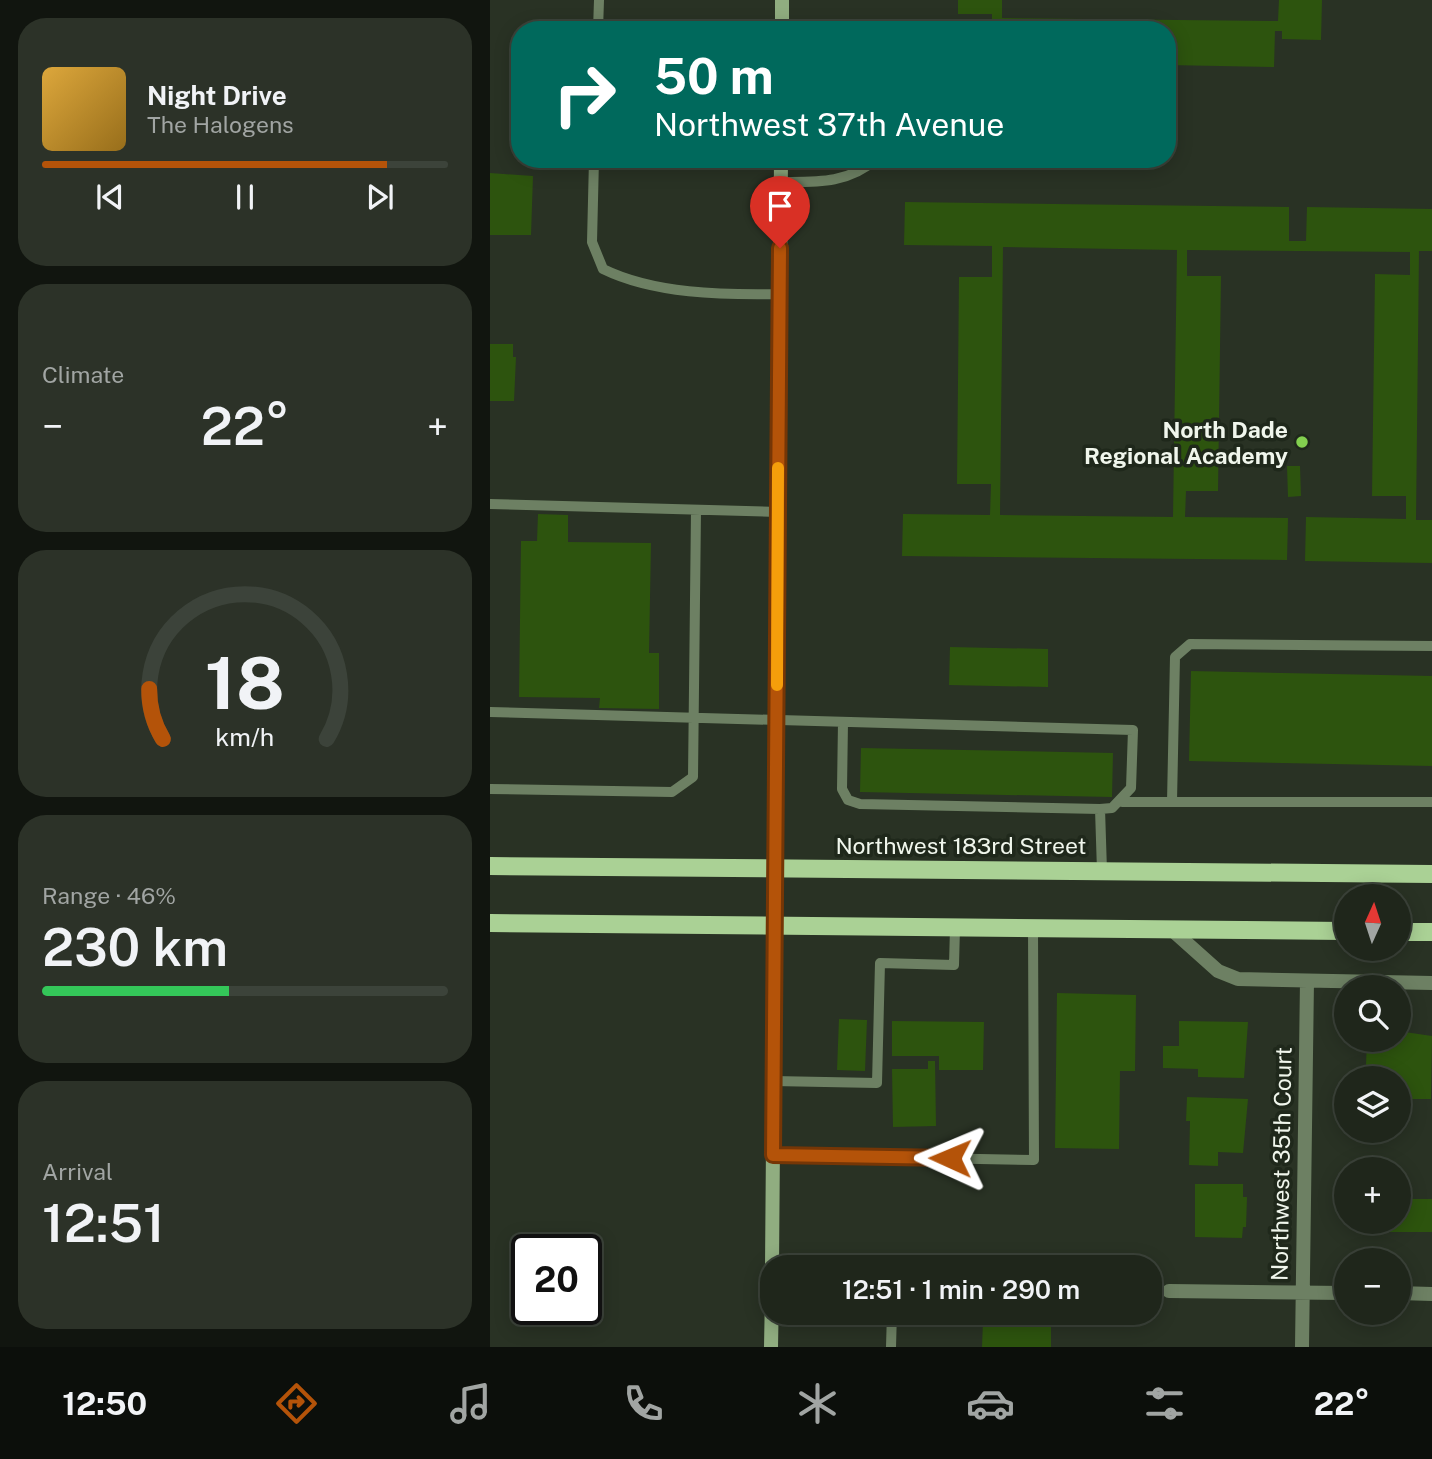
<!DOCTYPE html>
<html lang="en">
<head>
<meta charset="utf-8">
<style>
  body { margin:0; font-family:"Public Sans",sans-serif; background:#2c3228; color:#f1f3f6; height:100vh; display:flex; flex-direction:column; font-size:26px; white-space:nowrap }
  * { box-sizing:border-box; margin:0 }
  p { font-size:23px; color:#a1a5a3 }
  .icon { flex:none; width:38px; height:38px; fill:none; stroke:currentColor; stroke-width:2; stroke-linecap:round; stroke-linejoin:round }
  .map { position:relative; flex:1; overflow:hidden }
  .panel { display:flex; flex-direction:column; gap:18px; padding:18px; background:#11150f; width:490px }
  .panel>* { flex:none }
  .hud { position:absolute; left:21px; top:21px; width:665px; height:147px; border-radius:28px; box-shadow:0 4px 18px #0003,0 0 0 2px #3c433a; background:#00695c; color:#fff; overflow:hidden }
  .needle { width:46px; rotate:3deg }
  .tools { position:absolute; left:844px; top:884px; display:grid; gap:14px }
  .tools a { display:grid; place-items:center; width:77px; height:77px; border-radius:50%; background:#1f261b; box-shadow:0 4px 18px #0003,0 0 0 2px #3c433a; font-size:35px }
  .speed { position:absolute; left:21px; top:1234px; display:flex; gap:14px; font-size:35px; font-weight:700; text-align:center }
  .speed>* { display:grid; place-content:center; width:91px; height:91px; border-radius:50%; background:#1f261b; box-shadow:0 4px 18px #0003,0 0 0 2px #3c433a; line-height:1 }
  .speed .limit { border:4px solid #111; border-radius:10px; background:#fff; color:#111 }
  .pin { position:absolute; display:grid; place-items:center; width:60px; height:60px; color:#fff; margin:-72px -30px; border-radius:50% 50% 50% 0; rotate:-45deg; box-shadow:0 0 7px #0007 }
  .pin .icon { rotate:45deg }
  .me { position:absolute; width:77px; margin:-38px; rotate:271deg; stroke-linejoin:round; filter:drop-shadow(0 0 5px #0008) }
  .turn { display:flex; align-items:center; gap:24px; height:147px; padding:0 28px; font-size:32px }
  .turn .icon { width:91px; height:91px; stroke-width:2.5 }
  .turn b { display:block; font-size:49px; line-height:60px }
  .big { font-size:52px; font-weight:600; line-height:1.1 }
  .panel .tile { flex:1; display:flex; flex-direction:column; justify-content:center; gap:10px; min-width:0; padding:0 24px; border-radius:28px; background:#2c3228 }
  .panel .dial { align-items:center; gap:0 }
  .dial svg { height:182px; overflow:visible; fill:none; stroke:#3c433a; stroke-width:7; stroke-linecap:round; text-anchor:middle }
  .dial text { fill:#f1f3f6; stroke:none }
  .song { display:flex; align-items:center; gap:21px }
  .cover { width:84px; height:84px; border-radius:10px; background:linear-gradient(135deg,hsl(40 70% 55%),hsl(40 70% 35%)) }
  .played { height:7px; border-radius:4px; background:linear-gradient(90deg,#b45309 85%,#3c433a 85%) }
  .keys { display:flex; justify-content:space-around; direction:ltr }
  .heat { display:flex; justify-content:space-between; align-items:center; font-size:38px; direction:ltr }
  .charge { height:10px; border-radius:5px; background:linear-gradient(90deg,#34c759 46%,#3c433a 0) }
  .trip { position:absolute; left:270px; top:1255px; width:402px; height:70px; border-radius:28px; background:#1f261b; box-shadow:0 4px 18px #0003,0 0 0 2px #3c433a; font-weight:600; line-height:70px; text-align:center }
  .dock { display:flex; height:112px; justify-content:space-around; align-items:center; background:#0c0f0b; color:#a1a5a3 }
  .dock .icon { width:49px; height:49px }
  .dock .active { color:#b45309 }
  .dock b { font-size:32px; color:#f1f3f6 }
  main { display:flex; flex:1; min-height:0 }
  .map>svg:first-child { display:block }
</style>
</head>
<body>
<main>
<section class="panel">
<div class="tile">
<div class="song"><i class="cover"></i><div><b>Night Drive</b><p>The Halogens</p></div></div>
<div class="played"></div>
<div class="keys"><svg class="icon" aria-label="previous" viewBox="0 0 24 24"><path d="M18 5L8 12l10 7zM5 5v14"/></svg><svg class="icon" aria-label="pause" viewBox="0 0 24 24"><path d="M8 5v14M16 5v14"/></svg><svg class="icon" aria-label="next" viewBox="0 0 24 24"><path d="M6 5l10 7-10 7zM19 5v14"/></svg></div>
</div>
<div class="tile"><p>Climate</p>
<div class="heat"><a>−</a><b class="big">22°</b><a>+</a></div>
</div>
<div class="tile dial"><svg viewBox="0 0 100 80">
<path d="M14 69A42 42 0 1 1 86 69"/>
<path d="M14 69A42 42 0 0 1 8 47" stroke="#b45309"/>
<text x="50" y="56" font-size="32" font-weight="700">18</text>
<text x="50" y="72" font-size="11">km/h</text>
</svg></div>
<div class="tile"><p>Range · 46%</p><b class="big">230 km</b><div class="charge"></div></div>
<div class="tile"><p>Arrival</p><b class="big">12:51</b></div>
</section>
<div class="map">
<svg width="942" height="1347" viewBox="0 0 942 1347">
  <rect width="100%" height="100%" fill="#293224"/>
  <path fill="#2d540e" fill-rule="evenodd" d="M468,0H512V18L788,21L789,0H832L831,40L792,39V31H785L784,67L677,65V30H502V14H468Z
    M0,173L43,176L41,235H0Z
    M415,202L799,207V241H816L817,207L942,209V251H929L926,520H942V563L815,561L816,517L916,519V496H882L885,274L920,275V252L697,250V276H731L728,491H696L695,517L798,518L797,560L412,556L413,514L500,515L501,484H467L469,277H502V246L414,245ZM513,247L687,250L683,517L510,515Z
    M0,344H23V357H26L24,401H0Z
    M797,466H810L811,496L798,497Z
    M48,514L78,515V542L161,543L159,653H169V709L109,708L110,698L29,697L31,541H47Z
    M460,647L558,649V687L459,685Z
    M701,671L942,676V766L699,761Z
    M371,748L623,753L622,797L370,792Z
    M567,993L646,995L645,1071H630L629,1149L565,1148Z
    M349,1019L377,1020L375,1071L347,1070Z
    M402,1021L494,1022L493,1070H449V1056H402Z
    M689,1021L758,1022L754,1078L708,1077V1069L673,1068V1046H689Z
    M908,1031L942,1036L941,1099H913V1078H887V1065H876L877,1040H908Z
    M438,1061H445L446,1126L403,1127L402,1069H438Z
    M697,1097L758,1099L753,1153L728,1152V1166L699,1165L700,1121H696Z
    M705,1184H753V1197H757L756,1227H753L752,1238L705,1237Z
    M908,1199H942V1232H886V1222H908Z
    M527,1318H549L548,1326H561V1347H492L493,1321L527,1326Z"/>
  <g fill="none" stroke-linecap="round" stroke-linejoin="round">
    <path stroke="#6d8063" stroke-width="10" d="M108,30L109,0
      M104,159L102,242L113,269C164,294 232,295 290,294
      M291,182C326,182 358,184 386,159
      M0,504L288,512
      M0,712L643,730L641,788L622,808L610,809L370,804L358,800L352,789L353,722
      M0,789L182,792L203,777L206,510
      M632,802H942
      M682,802L685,657L700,644L942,646
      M610,809L612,871
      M283,1081L387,1083L390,963L464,965L465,928
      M283,1155L544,1160L543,928
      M401,1347L402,1312"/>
    <path stroke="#6d8063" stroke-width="14" d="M681,929L728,971L748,979L942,983
      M679,1291L856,1293
      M908,1293L942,1294
      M812,1347L817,981"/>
    <path stroke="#90ad80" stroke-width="14" d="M292,30V0
      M282,1267L291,159
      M281,1347L282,1293"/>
    <path stroke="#aad195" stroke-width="18" d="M0,866L942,874
      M0,923L856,931
      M908,932H942"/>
  </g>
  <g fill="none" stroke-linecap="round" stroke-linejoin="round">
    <defs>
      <path id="route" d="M290,248L283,1155L460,1158"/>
    </defs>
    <use href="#route" stroke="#753606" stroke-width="18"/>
    <use href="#route" stroke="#b45309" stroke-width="12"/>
    <path stroke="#f59e0b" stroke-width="12" d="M287,685L288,468"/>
  </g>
  <circle fill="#83d04f" stroke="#1f281b" stroke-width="2.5" cx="812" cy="442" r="7"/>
  <g text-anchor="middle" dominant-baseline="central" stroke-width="7" stroke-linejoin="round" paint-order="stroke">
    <g font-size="23" font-weight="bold" fill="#f0f6ec" stroke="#1f281b" text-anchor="end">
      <text x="798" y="429">North Dade<tspan x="798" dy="26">Regional Academy</tspan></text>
    </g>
    <g font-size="23" fill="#f0f6ec" stroke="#1f281b">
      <text x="471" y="845">Northwest 183rd Street</text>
      <text transform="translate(791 1164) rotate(-89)">Northwest 35th Court</text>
    </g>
  </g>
</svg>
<div class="tools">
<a><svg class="needle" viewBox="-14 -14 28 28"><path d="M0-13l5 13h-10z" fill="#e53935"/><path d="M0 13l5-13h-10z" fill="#a1a5a3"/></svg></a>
<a><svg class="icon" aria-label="search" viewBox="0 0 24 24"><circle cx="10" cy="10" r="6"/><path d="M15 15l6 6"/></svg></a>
<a><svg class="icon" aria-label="layers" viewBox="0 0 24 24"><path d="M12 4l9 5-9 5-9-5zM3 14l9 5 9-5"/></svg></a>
<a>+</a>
<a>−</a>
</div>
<div class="speed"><div class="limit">20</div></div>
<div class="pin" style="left:290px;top:248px;background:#d93025"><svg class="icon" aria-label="arrive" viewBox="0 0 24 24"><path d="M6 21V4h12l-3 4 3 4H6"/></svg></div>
<svg class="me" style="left:460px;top:1158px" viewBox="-20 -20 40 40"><path d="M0-17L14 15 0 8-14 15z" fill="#b45309" stroke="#fff" stroke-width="4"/></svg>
<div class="trip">12:51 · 1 min · 290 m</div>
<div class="hud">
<div class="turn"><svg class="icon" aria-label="right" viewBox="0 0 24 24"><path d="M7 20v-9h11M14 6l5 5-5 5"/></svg><div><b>50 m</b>Northwest 37th Avenue</div></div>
</div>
</div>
</main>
<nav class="dock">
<b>12:50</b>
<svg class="icon active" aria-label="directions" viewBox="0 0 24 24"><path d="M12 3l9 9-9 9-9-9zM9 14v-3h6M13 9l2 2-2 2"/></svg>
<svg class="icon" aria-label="music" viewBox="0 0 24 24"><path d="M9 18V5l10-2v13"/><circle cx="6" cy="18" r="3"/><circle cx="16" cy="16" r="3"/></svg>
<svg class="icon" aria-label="phone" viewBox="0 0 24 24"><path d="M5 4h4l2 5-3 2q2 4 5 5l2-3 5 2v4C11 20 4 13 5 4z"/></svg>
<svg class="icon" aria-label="climate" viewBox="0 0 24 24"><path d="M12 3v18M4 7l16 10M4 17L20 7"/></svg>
<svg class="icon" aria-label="car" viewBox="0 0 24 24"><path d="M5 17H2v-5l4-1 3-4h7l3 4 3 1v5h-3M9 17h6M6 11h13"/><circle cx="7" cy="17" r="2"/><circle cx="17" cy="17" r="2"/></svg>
<svg class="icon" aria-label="filters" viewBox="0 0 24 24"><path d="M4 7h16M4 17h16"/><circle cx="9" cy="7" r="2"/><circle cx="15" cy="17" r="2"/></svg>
<b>22°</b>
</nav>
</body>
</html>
